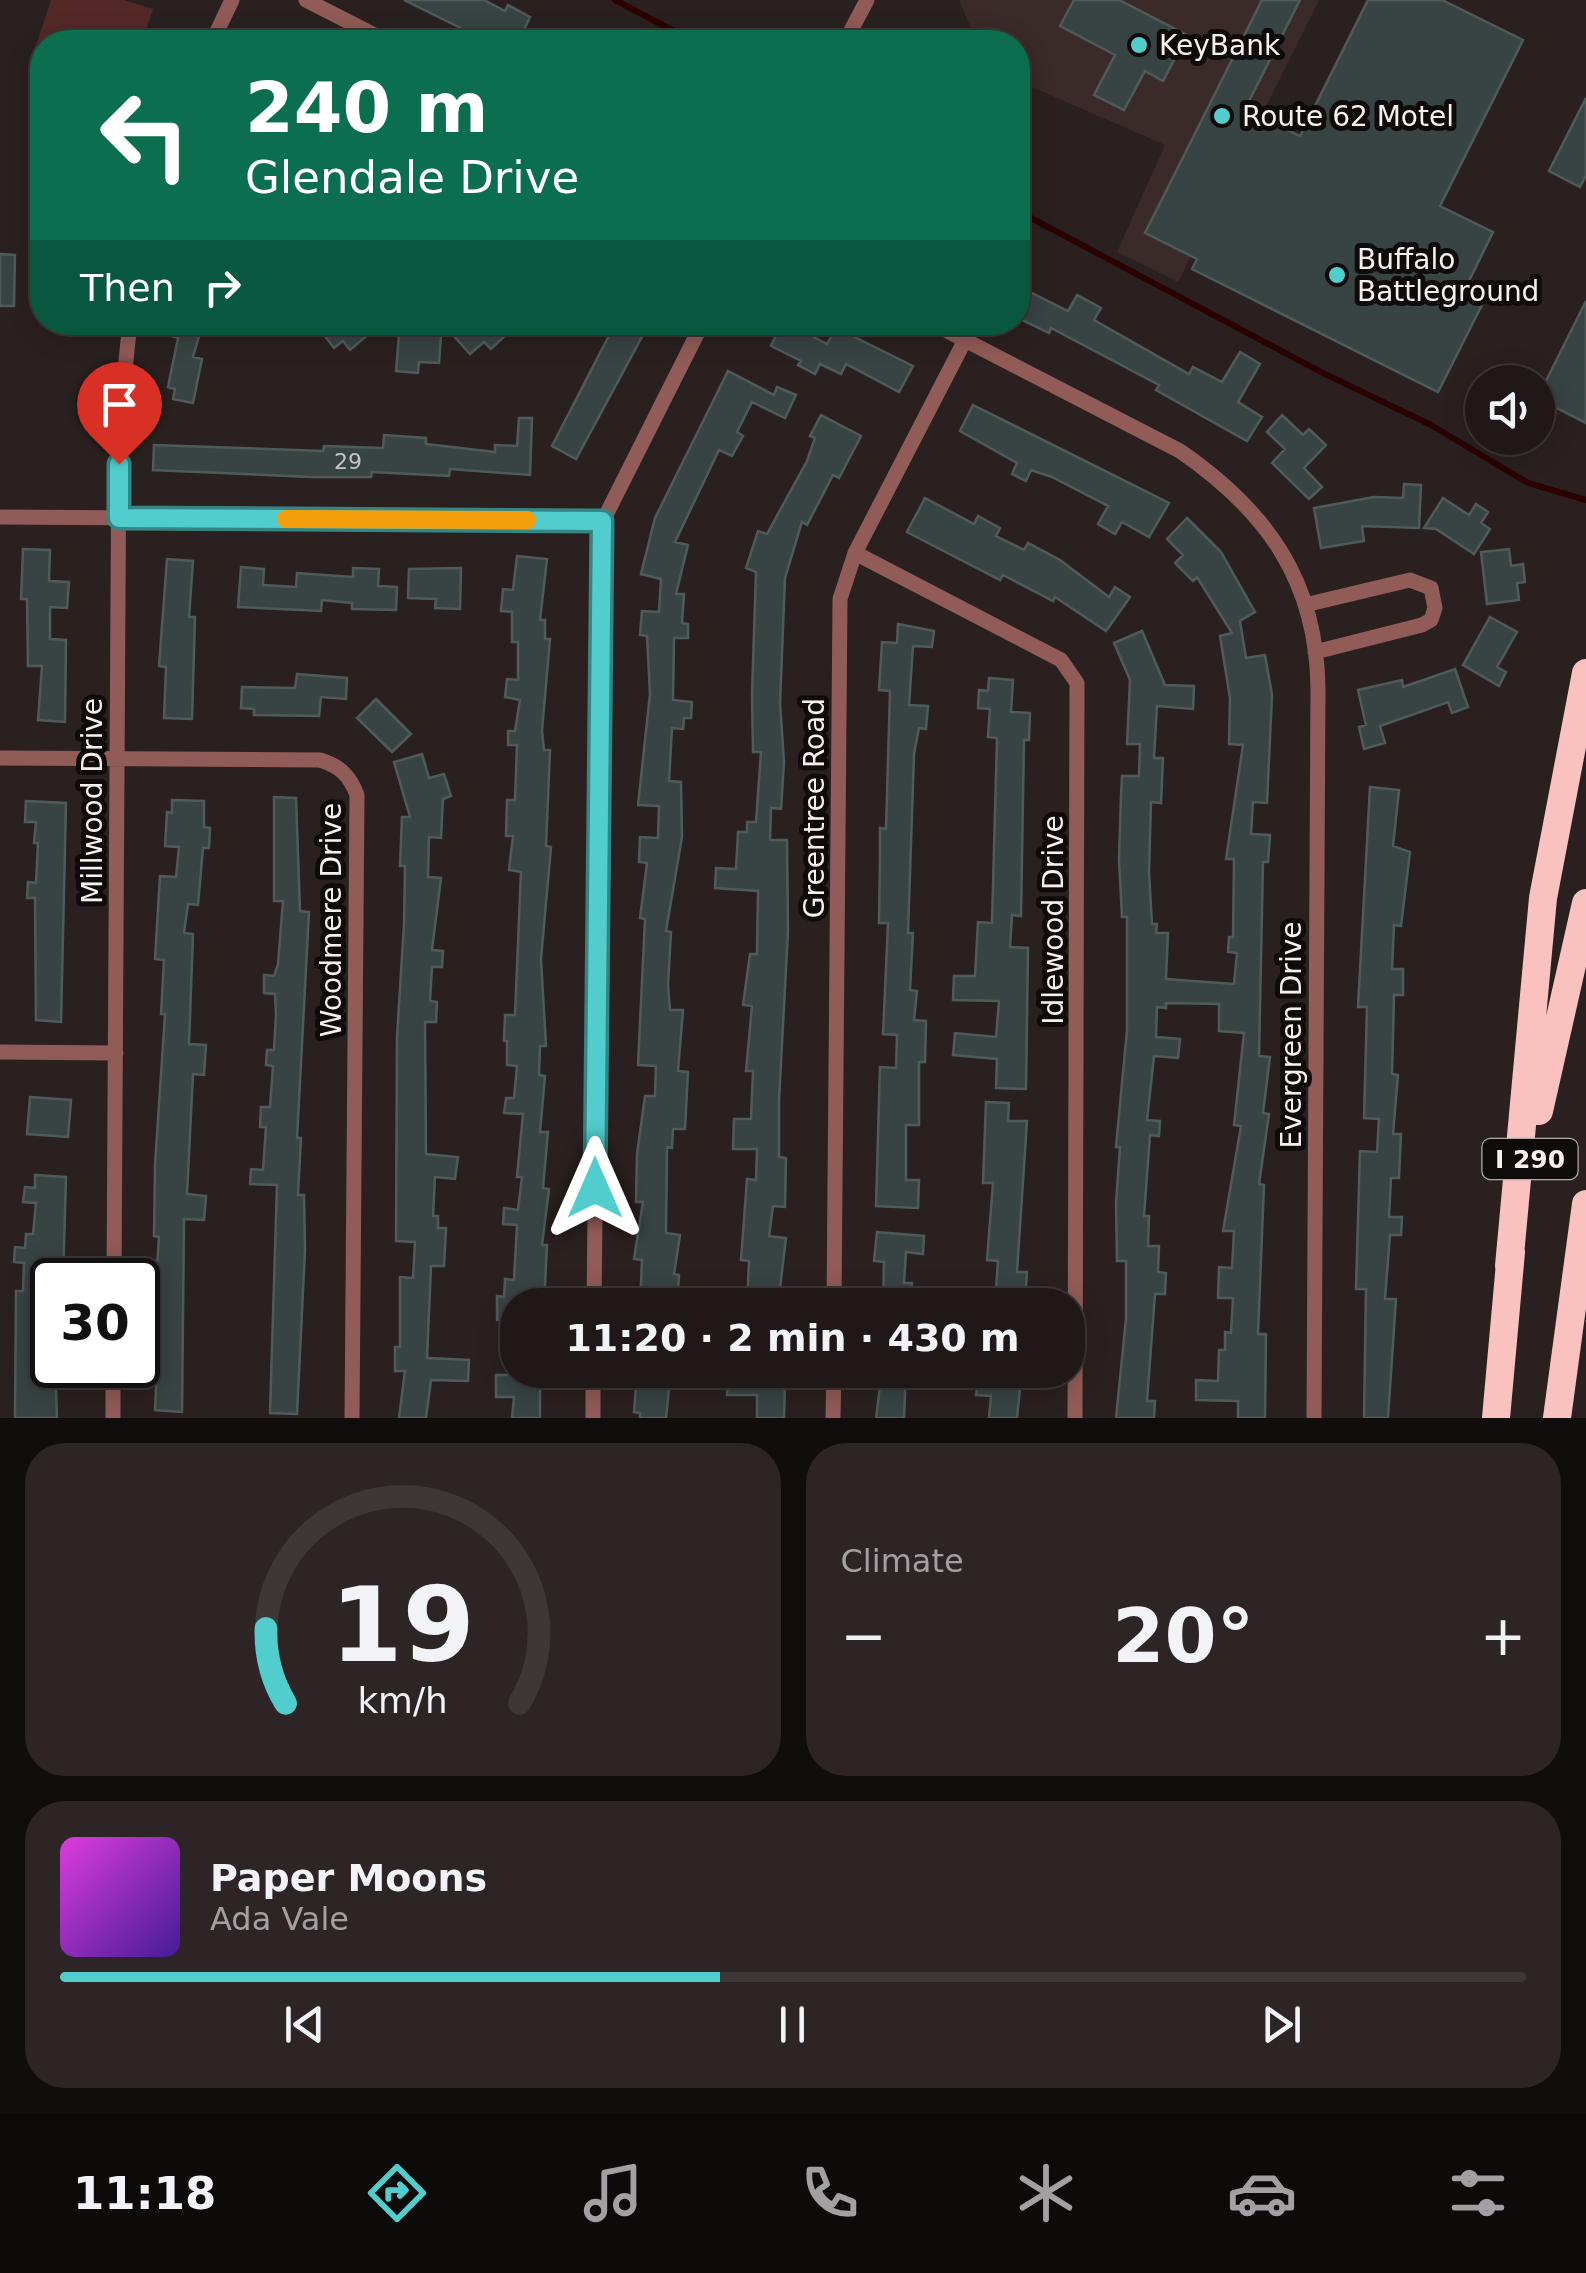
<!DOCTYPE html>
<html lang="en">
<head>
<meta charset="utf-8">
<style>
  body { margin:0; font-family:"DejaVu Sans",sans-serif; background:#2d2525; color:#f1f3f6; height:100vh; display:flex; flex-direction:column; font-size:38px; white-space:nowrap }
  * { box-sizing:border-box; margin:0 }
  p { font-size:32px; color:#a2a0a2 }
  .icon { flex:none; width:55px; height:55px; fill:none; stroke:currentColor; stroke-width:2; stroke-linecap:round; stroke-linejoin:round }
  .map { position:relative; height:1418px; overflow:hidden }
  .details { display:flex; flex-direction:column; gap:25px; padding:25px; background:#120d0d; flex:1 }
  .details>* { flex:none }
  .hud { position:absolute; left:30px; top:30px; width:1000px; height:305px; border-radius:40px; box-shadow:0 5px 25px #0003,0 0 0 2px #3d3737; background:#0b6e4f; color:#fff; overflow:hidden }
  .buttons { position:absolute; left:1465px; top:365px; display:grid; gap:20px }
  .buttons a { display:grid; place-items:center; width:90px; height:90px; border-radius:50%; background:#201818; box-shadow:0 5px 25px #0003,0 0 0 2px #3d3737; font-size:50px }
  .speed { position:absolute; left:30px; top:1258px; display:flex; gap:20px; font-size:50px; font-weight:700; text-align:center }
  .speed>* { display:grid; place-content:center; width:130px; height:130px; border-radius:50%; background:#201818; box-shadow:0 5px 25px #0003,0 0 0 2px #3d3737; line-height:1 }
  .speed .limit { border:5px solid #111; border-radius:15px; background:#fff; color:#111 }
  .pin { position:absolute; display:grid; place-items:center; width:85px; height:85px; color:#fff; margin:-102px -42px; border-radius:50% 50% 50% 0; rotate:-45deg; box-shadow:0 0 10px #0007 }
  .pin .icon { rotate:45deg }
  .me { position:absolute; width:110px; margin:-55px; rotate:0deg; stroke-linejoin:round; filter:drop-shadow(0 0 8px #0008) }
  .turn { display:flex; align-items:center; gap:35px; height:210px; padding:0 50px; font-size:45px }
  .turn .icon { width:130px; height:130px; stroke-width:2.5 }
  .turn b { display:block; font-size:70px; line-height:85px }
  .then { display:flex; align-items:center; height:95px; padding:0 50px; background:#0003; gap:20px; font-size:38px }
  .big { font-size:75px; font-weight:700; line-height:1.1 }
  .details .widget { flex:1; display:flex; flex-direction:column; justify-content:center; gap:15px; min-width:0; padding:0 35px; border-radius:40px; background:#2d2525 }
  .details .dial { align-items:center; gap:0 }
  .dial svg { height:260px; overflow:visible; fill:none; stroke:#3d3737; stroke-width:7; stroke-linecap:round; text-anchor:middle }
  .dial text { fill:#f1f3f6; stroke:none }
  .song { display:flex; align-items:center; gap:30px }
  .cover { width:120px; height:120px; border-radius:15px; background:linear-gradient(135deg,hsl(300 70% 55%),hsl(260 70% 35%)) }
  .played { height:10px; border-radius:5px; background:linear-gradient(90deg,#52cdcd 45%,#3d3737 45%) }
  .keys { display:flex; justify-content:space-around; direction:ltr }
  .heat { display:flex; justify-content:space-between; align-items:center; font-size:55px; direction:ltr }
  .details .tiles { flex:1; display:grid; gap:25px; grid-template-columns:1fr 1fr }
  .widget:last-child { grid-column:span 2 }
  .trip { position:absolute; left:500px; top:1288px; width:585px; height:100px; border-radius:40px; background:#201818; box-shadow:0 5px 25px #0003,0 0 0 2px #3d3737; font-weight:700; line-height:100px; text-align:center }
  .tab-bar { display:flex; height:160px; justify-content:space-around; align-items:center; background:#0d0a0a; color:#a2a0a2 }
  .tab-bar .icon { width:70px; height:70px }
  .tab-bar .on { color:#52cdcd }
  .tab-bar b { font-size:45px; color:#f1f3f6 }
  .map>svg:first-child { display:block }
</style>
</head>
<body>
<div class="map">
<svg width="1586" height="1418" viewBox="0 0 1586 1418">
  <rect width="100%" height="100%" fill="#2a2020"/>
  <path fill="#3a2a29" d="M959,0H1319L1178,282L1117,252L1165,145L1018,81V42H977Z"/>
  <path fill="#542827" d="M51,0H124L153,9L142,42H42V70L29,66Z"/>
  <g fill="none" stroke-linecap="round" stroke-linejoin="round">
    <path stroke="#2b0001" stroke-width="6" d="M615,0L695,42
      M1018,211L1319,371L1431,425L1528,483L1586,500"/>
  </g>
  <path fill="#384343" stroke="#4f5b5b" stroke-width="2.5" d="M404,0H484L505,11L508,5L530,17L524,30L548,42H489Z
    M1074,0H1119L1187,35L1163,81L1145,71L1124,110L1094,95L1115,55L1060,26Z
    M1262,0H1300L1245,109L1300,136L1368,0H1442L1523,40L1440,206L1493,232L1469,281L1489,291L1438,392L1192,269L1197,259L1145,233Z
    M1586,98V175L1580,187L1549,171Z
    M0,254L15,255L14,306H0Z
    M1018,286L1068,311L1077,295L1101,308L1094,320L1189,374L1193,367L1222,382L1240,352L1260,364L1238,402L1262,417L1247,441L1156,390L1159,385L1051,328L1049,333L1018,318Z
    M1586,301V423L1545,402L1549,395L1541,391Z
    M175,322H203L193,357L202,359L193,403L173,399L175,389L168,387L178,338L171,336Z
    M314,322H383L350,350L343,341L334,348Z
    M464,322H497L507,334L491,349L484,342L470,354L452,334Z
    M616,322H650L576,459L552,446Z
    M751,322H800L797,328L827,344L836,328L913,366L899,392L846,364L841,374L820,364L815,374L798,365L801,361L771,346L776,335Z
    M399,334L441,336L439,363L419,362L418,373L396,371Z
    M728,371L774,395L777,387L796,395L785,418L752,402L737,432L743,436L732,456L719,450L675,542L688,545L676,594H684L682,623L688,624V638H674L673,700L692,702L691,718H684L683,729L672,728L669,781L681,782L682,837L666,931L671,932L668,985L670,1010H683L678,1071L688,1072L685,1129H673L672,1148L667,1147L666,1233L680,1235L674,1274L679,1275L678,1290H668L667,1305H640L642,1260L634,1259L643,1202H636L637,1154L645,1096H655L656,1066L638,1065L645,919L640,918L647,863L639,862L640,837L658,838L659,806L638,805L650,694L647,636L640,635L642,611L659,612L661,579L641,574L655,518Z
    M973,405L1169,503L1149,537L1122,522L1115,534L1098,524L1108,506L1052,477L1031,470L1026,481L1012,474L1017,463L960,431Z
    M821,415L861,436L839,478L833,475L807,525L802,522L785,578L780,703L784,762L781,809L771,808L770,840H787L788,931L779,1100V1157L786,1158L785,1207L773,1206L769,1236L786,1238L778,1305H747L749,1261L741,1260L747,1179L756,1180L757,1149H733L734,1119H751L753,1071H746L752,1006L743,1005L750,954H757L758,891L715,888L716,868L736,869L738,832H747V822H756L761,752H753L752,694L756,572L746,568L758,531L767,534L807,461L815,438L810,436Z
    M1282,415L1303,435L1309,429L1326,445L1304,468L1322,487L1309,499L1272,463L1285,449L1267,432Z
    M519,418H532L530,475L450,469L449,476L372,472L371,477H310L153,470L154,445L323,451L324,446L383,448L384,435L426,438V444L495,452V445L517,446Z
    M1404,484L1421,485L1419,528L1362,526L1364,541L1321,548L1314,508L1374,497L1403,498Z
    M925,498L974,524L978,516L1000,528L996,536L1024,550L1028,543L1060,560L1109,597L1115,587L1130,597L1106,631L1055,597L1053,601L1003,575L1000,580L907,532Z
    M1443,498L1469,515L1476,504L1488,512L1481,523L1490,529L1474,554L1436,529L1424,528Z
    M1187,518L1221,552L1255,612L1240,621L1246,658L1265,655L1272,695L1267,803L1253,802L1251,834L1270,835L1268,862H1263L1259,1056L1270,1057L1263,1113L1269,1114L1259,1184L1264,1185L1258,1334H1266L1265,1418H1238V1401L1196,1400V1380L1218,1381L1219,1350H1225V1332L1231,1333L1233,1298H1218L1219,1267L1232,1268L1234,1231H1223L1241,1126L1234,1125L1244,1033L1219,1031V1004L1166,1003V1008L1157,1007L1156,1037L1180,1039L1178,1058L1154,1056L1147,1120L1160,1121L1159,1136L1150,1135L1144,1216H1149L1148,1246H1159L1158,1272L1166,1273L1165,1294H1155L1147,1401H1155L1154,1418H1116L1126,1319V1261H1117L1116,1203L1120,1147H1116L1127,1030V917H1122L1119,859L1121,796L1122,776H1139L1140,744H1127L1130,680L1114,643L1142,631L1165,685L1194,686L1193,709L1157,706L1154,758H1163L1161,803L1151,802L1149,872L1152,924H1157L1156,933H1168L1166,979L1234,984L1237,953L1228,952L1229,937H1233L1234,859H1226L1243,745L1229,744L1230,698L1220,636L1232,633L1197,577L1193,581L1175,563L1183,555L1167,539Z
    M23,549L50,550L49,581L69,582L67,608L50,607V639L66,640L65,722L38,720L42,666H28L27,599H21Z
    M1509,549L1511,566L1523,564L1525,582L1517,583L1519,600L1487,604L1481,552Z
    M517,556L547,559L540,620H545V639H550L542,731L544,750H550L546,846L551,847L541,959L546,1046H540L539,1075L545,1076L540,1132H548L543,1188L549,1189L542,1245H547L544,1305H518V1323L497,1320V1296L504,1297L505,1279L514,1280L517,1225L503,1224L504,1208L518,1210L522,1177H517L523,1114L504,1113L506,1098H514L517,1066L507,1065V1041H504L505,1015H515L521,872L509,870L513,836H506L507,800H515L517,745H508V731H515L520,700L505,697L507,679L518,680V642H512V612L501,611L503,589L513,590Z
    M167,559L193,561L189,617H195L192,719L164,718L166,667L159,666Z
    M241,567L264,569L263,585L296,587L297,573L353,577V568L379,569L378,586L397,587L396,610L352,609V603L322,600L321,611L238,607Z
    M461,568L460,609L435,608L436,599L408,598L409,569Z
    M1490,617L1517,632L1497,667L1506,672L1499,686L1463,665Z
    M898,624L934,631L932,647L913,646L909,705L928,706L926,729L919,728L914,754L908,933H913L910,990L917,991L914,1020L926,1021L925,1062H919V1125H906V1180H919L918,1208L876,1206L880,1067L896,1068L897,1035L883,1034L888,923H879L880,862V828L886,829L890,691L879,690L882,642L897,643Z
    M1455,669L1468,707L1452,713L1448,702L1380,726L1385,743L1364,749L1359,727L1366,725L1358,690L1402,680L1403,687Z
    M297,674L347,678L346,699L321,697L319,716L254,715V709L241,708L242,687L295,688Z
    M989,678L1013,680L1011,712L1030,713L1029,740H1024L1021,916L1012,915L1010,947L1028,948L1026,1089L996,1088L997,1059L953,1055L955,1033L996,1037L999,1001L953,1000L954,976H975L978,922L992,923L997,738L988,737L990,709L978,708L979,690L988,691Z
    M376,699L411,734L392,752L357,718Z
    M422,754L429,778L444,774L451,796L443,799L441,838L429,837L428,877L441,878L432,950L443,951L442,967H432L430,1001L437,1002L436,1022H425L426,1154L458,1157L455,1179L435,1177L433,1216H438V1228H446L444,1266H431L427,1358L469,1360L468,1381L431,1380L426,1418H399L405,1371H395V1347H400V1277L413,1278L415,1242L396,1241L397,1037L404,924L405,866H400L402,817H410L394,762Z
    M1370,787L1399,790L1393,846L1410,852L1401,926L1394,925L1392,969H1403V995H1394L1392,1074L1398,1075L1393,1134H1401L1399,1178H1391L1389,1217H1402L1401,1235H1390L1385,1299H1396L1388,1418H1364L1366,1289H1356L1360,1151L1377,1152L1379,1119L1364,1118L1367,1007H1358Z
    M274,797L296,798L300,911L309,912L297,1138H301L298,1195H304L305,1250L297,1414L270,1413L277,1185L250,1184L251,1169L263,1170L266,1127H260L261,1107H270L273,1066L266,1065L267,1050H274L276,1014L275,994L264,993V975L274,976L278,964L283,901H274Z
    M172,800L204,801V827L210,828L209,848H203L198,905L188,904L184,933L193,934L189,1044L206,1045L204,1075L193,1074L187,1194L206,1196L204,1220L184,1219L182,1412L155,1410L160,1296L155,1295L159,1237L154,1236L155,1165L165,1014H161L164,960L155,959L160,876L176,877L179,847L165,846L167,812L172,813Z
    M26,801L66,803L61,1022L36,1020L35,898H27L28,882L36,883L38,843H34L36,822H25Z
    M30,1097L71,1100L68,1137L27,1134Z
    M986,1102L1009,1103L1008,1121H1027L1017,1272H1027L1025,1305H995L998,1261L987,1260L993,1183H983Z
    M35,1175L66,1177L63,1280H52L57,1418H15L16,1291H23L24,1263L14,1262L15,1247L25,1248L26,1234H33L36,1203L23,1202L25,1187L35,1188Z
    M877,1232L924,1236L923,1254L906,1252L904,1283H912L911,1305H883L884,1262L874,1261Z
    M513,1370H540V1418H512L514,1397H496V1375H513Z
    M751,1370H777V1385H785L784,1418H757V1395H727L728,1380L751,1381Z
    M882,1370H906L904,1418H876Z
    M995,1370H1022L1017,1418H989L991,1396L976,1395L978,1380L995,1382Z
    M636,1386L669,1389L666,1418H640V1413L634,1412Z"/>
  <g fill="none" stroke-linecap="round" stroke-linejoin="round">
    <path stroke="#915b57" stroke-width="15" d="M306,0L388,42
      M212,42L232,0
      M845,42L867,0
      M930,322L1180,451C1267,511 1317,581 1318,689L1314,1418
      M0,517L603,521
      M855,553L1061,660L1077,683L1075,1418
      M1309,604L1410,580L1431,588L1435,608L1431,620L1422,625L1315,652
      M0,758L320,760C340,766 350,776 357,795L352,1418
      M0,1052L116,1053
      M114,1280L119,428L130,322
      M594,1305L603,521L703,322
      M834,1305L840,599L855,553L965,340
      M113,1418V1365
      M593,1418V1370
      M833,1418L834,1370"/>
    <path stroke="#f9c2be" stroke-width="28" d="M1539,1111L1586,903
      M1509,1266L1543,898L1586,673
      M1496,1418L1511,1252
      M1557,1418L1586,1204"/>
  </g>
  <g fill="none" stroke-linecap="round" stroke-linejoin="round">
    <defs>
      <path id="route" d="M119,464V518L602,521L595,1188"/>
    </defs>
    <use href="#route" stroke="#358585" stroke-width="25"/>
    <use href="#route" stroke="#52cdcd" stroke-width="18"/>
    <path stroke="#f59e0b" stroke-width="18" d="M286,519L527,520"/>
  </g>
  <g fill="#52cdcd" stroke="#100b0b" stroke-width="4">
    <circle cx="1139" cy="45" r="10"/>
    <circle cx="1222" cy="116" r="10"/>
    <circle cx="1337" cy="275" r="10"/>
  </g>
  <g text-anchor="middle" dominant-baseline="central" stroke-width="10" stroke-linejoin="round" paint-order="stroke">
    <g font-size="22" fill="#c7c5c4">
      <text x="348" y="461">29</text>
    </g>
    <rect fill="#100b0b" stroke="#b2abab" stroke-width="2.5" x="1482.5" y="1139" width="95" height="40" rx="8"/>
    <g font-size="25" font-weight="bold" fill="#f7f0ef">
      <text x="1530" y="1159">I 290</text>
    </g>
    <g font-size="28" fill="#f7f0ef" stroke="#100b0b" text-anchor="start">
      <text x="1159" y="45">KeyBank</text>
      <text x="1242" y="116">Route 62 Motel</text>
      <text x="1357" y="259">Buffalo<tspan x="1357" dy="32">Battleground</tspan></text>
    </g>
    <g font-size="28" fill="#f7f0ef" stroke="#100b0b">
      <text transform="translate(92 801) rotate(-90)">Millwood Drive</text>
      <text transform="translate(814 808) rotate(-90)">Greentree Road</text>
      <text transform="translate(331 920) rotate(-90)">Woodmere Drive</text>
      <text transform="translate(1053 920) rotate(-90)">Idlewood Drive</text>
      <text transform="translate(1291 1035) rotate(-90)">Evergreen Drive</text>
    </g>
  </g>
</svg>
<div class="buttons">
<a><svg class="icon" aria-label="sound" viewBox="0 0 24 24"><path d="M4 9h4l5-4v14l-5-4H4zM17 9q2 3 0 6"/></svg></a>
</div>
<div class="speed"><div class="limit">30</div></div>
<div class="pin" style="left:119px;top:464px;background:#d93025"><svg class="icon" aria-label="arrive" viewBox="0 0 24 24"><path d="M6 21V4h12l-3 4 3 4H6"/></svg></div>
<svg class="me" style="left:595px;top:1188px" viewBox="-20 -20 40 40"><path d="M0-17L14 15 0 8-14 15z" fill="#52cdcd" stroke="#fff" stroke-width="4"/></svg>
<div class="trip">11:20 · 2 min · 430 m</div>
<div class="hud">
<div class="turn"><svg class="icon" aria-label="left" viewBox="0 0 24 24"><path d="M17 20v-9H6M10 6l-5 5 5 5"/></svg><div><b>240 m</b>Glendale Drive</div></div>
<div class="then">Then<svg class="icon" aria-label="right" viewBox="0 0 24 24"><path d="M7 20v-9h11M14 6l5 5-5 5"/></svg></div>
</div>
</div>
<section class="details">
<div class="tiles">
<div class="widget dial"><svg viewBox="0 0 100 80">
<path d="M14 69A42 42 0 1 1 86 69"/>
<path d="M14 69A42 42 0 0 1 8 46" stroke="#52cdcd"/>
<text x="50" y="56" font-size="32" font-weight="700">19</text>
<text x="50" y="72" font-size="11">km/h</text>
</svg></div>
<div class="widget"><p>Climate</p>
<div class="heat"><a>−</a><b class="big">20°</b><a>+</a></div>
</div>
<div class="widget">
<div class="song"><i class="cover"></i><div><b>Paper Moons</b><p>Ada Vale</p></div></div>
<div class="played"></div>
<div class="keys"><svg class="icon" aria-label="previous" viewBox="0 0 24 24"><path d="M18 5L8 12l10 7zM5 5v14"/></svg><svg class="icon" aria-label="pause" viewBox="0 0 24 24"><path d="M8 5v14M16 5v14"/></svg><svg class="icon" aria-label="next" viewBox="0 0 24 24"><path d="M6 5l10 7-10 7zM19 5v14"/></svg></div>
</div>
</div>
</section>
<nav class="tab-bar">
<b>11:18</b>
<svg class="icon on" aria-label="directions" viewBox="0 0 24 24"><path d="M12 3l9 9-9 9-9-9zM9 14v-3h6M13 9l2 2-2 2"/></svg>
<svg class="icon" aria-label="music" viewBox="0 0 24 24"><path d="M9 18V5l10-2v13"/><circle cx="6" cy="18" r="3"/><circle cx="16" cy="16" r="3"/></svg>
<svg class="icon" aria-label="phone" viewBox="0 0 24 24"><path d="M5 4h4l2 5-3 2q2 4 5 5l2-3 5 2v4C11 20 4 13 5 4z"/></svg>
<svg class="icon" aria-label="climate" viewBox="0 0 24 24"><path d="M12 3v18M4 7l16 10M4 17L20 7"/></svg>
<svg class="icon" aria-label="car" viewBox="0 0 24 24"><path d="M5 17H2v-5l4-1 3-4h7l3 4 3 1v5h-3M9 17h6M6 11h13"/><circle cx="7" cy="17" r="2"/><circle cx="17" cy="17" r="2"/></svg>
<svg class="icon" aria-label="filters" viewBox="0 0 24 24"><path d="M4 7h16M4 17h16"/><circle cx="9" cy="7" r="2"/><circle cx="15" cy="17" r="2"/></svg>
</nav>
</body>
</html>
